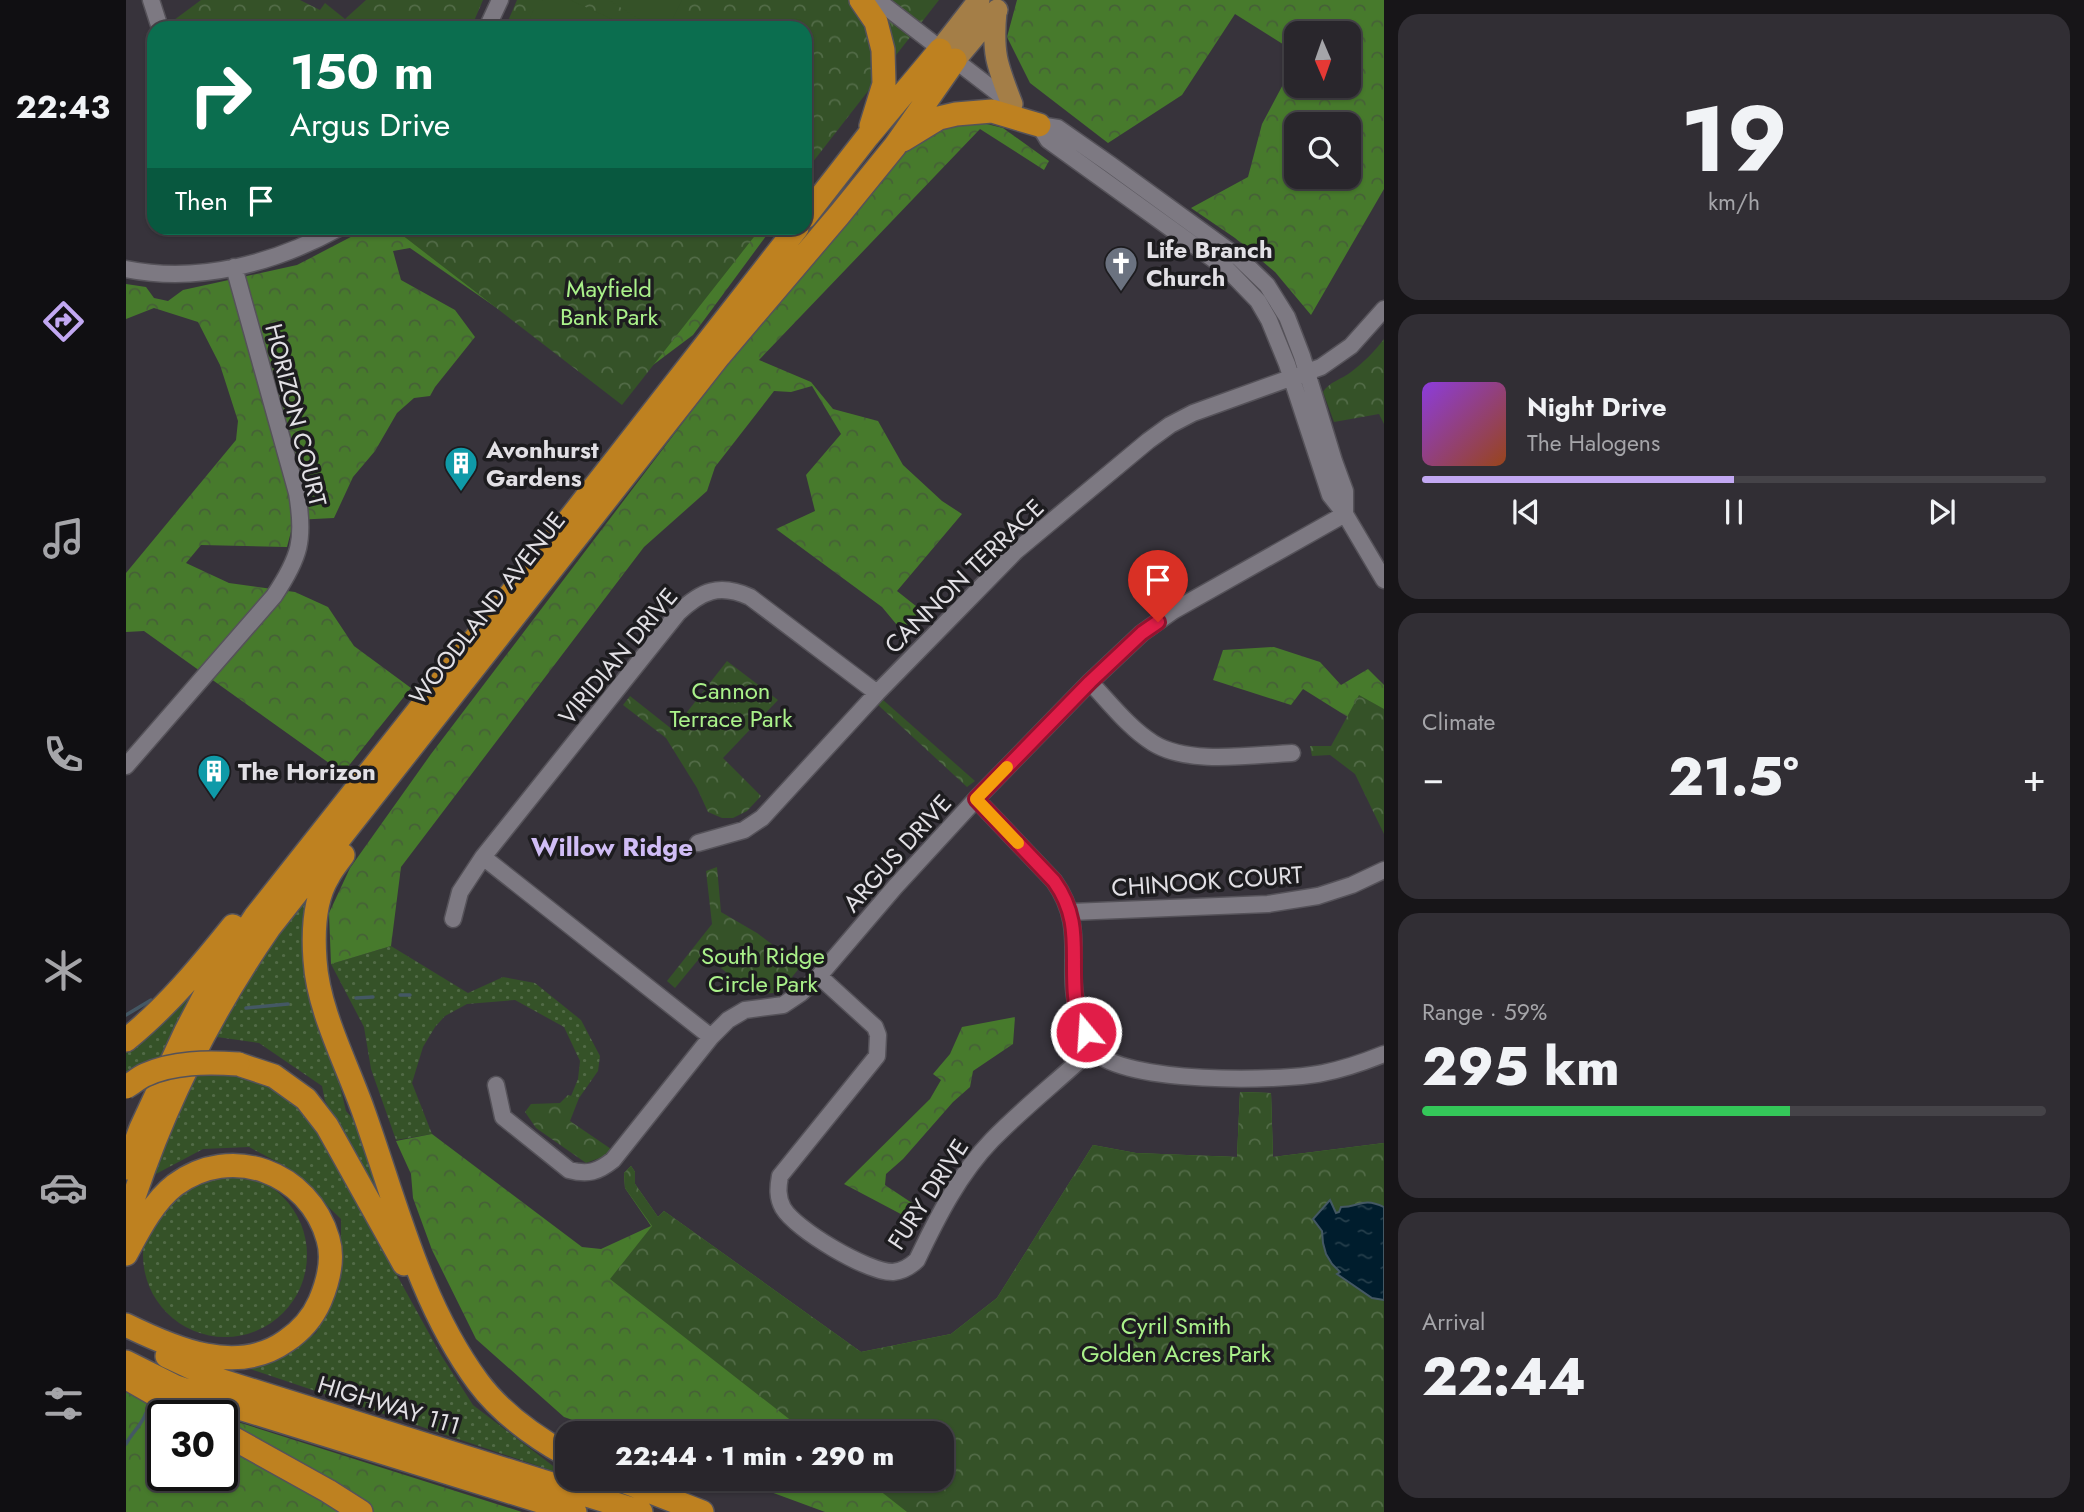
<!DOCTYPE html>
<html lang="en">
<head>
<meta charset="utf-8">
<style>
  body { margin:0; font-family:Jost,sans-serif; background:#312e34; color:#f1f3f6; height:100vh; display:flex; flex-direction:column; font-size:26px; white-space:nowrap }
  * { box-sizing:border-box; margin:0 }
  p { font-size:23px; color:#a5a5a9 }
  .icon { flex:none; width:38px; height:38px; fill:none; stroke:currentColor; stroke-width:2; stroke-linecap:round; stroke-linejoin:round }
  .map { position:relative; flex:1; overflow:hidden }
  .details { display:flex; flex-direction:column; gap:14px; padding:14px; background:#171518; width:700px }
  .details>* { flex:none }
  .top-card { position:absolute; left:21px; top:21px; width:665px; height:214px; border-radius:21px; box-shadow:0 2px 5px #0004,0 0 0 2px #454348; background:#0b6e4f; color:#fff; overflow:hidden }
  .needle { width:46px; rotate:178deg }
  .controls { position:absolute; left:1158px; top:21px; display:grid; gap:14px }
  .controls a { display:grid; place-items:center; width:77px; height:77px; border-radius:14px; background:#29262c; box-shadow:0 2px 5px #0004,0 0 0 2px #454348; font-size:35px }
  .speed { position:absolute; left:21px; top:1400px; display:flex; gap:14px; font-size:35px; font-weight:700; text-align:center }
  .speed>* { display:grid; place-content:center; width:91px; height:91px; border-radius:50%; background:#29262c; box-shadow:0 2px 5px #0004,0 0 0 2px #454348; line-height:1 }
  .speed .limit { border:4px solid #111; border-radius:10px; background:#fff; color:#111 }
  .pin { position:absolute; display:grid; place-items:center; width:60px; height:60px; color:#fff; margin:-72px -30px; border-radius:50% 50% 50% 0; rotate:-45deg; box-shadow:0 0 7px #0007 }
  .pin .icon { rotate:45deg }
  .me { position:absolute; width:77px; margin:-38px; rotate:342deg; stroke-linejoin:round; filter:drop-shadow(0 0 5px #0008) }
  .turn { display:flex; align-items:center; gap:24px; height:147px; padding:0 28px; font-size:32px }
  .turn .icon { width:91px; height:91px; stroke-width:2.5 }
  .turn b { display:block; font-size:49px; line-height:60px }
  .then { display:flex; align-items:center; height:66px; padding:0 28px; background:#0003; gap:14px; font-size:26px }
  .big { font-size:52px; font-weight:800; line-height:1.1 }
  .details .tile { flex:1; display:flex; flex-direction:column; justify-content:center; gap:10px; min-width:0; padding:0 24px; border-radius:21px; background:#312e34 }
  .details .dial { align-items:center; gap:0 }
  .dial b { font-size:91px; line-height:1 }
  .song { display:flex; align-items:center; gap:21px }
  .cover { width:84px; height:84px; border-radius:10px; background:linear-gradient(135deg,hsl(270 70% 55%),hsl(20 70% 35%)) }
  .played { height:7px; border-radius:4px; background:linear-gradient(90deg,#c2a8f2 50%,#454348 50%) }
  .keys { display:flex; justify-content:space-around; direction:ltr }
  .heat { display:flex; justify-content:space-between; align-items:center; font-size:38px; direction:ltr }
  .charge { height:10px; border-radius:5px; background:linear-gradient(90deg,#34c759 59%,#454348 0) }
  .trip { position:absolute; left:429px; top:1421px; width:399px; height:70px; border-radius:21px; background:#29262c; box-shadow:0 2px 5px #0004,0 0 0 2px #454348; font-weight:800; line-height:70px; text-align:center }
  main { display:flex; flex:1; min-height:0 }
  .tab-bar { display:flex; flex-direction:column; width:126px; justify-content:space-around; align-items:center; background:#100f12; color:#a5a5a9 }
  .tab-bar .icon { width:49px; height:49px }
  .tab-bar .current { color:#c2a8f2 }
  .tab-bar b { font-size:32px; color:#f1f3f6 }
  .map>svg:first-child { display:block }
</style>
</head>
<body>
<main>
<nav class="tab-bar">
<b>22:43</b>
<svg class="icon current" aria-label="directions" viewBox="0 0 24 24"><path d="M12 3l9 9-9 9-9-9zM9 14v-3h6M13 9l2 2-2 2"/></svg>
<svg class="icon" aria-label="music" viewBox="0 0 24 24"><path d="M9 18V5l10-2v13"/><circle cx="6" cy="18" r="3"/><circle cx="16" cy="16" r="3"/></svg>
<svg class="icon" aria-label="phone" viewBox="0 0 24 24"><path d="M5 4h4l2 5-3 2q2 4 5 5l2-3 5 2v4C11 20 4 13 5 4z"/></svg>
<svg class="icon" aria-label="climate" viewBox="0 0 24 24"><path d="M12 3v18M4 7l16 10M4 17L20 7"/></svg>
<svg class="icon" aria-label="car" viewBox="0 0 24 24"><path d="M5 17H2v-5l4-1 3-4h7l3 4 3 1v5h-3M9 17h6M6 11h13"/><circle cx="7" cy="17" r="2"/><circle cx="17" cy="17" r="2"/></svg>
<svg class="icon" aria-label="filters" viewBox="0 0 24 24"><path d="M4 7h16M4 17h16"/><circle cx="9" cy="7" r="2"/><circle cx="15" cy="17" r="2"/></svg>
</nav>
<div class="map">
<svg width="1258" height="1512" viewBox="0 0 1258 1512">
  <defs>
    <pattern id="grass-dots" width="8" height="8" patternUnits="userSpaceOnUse" patternTransform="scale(1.75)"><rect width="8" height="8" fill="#355228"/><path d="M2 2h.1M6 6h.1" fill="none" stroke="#526b47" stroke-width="1.8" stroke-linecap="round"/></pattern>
    <pattern id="forest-crowns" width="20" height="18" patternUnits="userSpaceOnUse" patternTransform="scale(1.75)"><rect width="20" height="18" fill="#477a2c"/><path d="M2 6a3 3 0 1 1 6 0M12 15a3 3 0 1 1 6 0" fill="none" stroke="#466137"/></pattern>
    <pattern id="park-crowns" width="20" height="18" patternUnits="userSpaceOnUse" patternTransform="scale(1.75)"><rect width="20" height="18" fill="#355228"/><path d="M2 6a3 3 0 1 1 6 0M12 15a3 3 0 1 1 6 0" fill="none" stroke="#526b47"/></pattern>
    <pattern id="water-ripples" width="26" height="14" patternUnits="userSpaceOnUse" patternTransform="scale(1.75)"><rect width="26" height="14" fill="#001d2d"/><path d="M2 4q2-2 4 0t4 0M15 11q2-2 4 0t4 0" fill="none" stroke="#253e4b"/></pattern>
  </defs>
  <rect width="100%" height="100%" fill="#37333b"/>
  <path fill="url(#grass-dots)" d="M182,889L199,1022L220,1111L238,1131L264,1221L199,1101L196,1086L133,1043L91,1037C106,984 151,934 182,889Z
    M265,946L342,993L377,977L409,983L455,1020L474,1056L472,1071L453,1098L445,1096L452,1079L454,1061L438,1027L389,1000L341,1004L319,1016L309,1027L297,1047L286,1083L306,1134L270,1140L245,1069L238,1027L205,964Z
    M68,990L31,1063L0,1081V1047Z
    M94,1070L128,1079L163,1098L194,1136L315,1355L347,1405L439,1475L124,1369L149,1361L190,1333L215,1280V1219L161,1167L123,1147L77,1149L28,1175L68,1073Z
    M17 1255a82 82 0 1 1 164 0a82 82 0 1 1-164 0Z"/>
  <path fill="url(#forest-crowns)" fill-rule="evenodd" d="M891,0H1258V189L1185,315L1149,272L1109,238L1065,208L1122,177L1136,124L1171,58V86H1223V33H1171V53L1109,14L1056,95L982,143L904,83L881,37ZM1171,124H1223V177H1171Z
    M832,117L877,128L923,161L918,170L854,129L633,360L685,382L707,409L752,421L777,465L816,501L836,514L771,591L800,614L785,634L771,625L756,607L650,529L689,511L680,475L715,434L686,386L665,392L648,391L589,467L581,491L518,547L275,867L265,946L205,964L203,913L224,868L305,754L619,341L675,273L785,144Z
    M242,228H646L567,335L507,380L471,377L284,248L267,251L275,280L329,310L349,337L309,387L304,396L288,398L271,413L249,451L227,477L208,518L168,520L161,547L75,545L60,563L103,583L169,592L202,607L228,646L285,688L217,773L18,631L0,632V573L110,440L112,421L94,365L72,322L28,308L0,319V284L20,287L28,298L42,301L57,290L171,265Z
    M1148,647L1194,662L1215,685L1242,669L1258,685V775L1225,719L1177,689L1165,705L1087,680L1097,650Z
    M889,1017L887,1044L847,1071L844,1087L827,1102L777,1159L760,1174L759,1185L792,1207L788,1221L718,1184L804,1099L815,1080L807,1074L824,1054L836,1027Z
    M1114,1092L1145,1093L1147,1157L1258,1143V1207L1255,1205L1246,1298L1258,1300V1512H699L610,1479H816V1433H484L438,1417L350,1339L306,1250L287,1198L285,1174L270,1141L306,1134L456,1247L475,1249L525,1226L499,1188L498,1173L505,1166L509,1172V1184L532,1217L538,1211L735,1352L825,1334L871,1298L967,1145L1010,1153L1111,1157Z
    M0,1389L49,1416H37V1475H96V1441L217,1512H0Z
    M96,1417L396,1512H236L96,1423Z"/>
  <path fill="url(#park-crowns)" d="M75,0H174L194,10L199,3L219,19L240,0H357L345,28H40V26Z
    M391,0H813L679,172V28H379Z
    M267,228H635L496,405Z
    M1258,339V424L1253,414L1208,422L1197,392C1203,382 1216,379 1225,372C1238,362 1248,352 1258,339Z
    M601,661L652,700L597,758L635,796L621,811L607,818H596L582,812L571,788L540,738L497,705L504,696L547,730Z
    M1233,695L1258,709V834L1229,774L1204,755L1186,756L1184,746H1205Z
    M756,699L849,781L841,787L751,704Z
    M591,867L595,912L631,933L675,966L666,977L668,979L655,992L629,995L577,954L549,988L541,981L586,924L580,871Z
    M1114,1092L1145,1093L1147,1157L1258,1143V1207C1236,1197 1234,1207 1215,1207L1213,1212L1210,1213L1206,1202C1196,1208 1186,1215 1193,1228C1194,1230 1196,1231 1197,1232C1199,1237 1197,1244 1199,1249C1202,1259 1209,1265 1214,1273H1211L1212,1275L1246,1298L1258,1300V1512H781L739,1479H816V1433H681L484,1279L526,1226L499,1188L498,1173L505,1166L509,1172V1184L532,1217L538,1211L735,1352L825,1334L871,1298L967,1145L1010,1153L1111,1157Z
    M442,1095L453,1098L444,1121L485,1149L479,1156L460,1163L410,1128L399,1112L405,1104L434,1103Z"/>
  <path fill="#355228" d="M417,0H444L506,28H400L407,11Z
    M483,0H556L547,18L536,27L511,18Z"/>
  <path fill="url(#water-ripples)" stroke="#445864" stroke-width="2" d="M1204,1200L1210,1213L1213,1212L1215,1207C1234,1207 1236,1197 1258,1207V1300L1246,1298L1211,1274L1214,1272L1206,1264L1200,1254L1197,1243L1196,1231L1187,1219Z"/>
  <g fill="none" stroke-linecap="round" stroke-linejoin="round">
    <path stroke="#445864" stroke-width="3.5" d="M274,995H284
      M230,998L247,997
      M120,1008L162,1004
      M0,1015L25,1000
      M0,1444C6,1432 16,1425 20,1413"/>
    <defs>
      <path id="minor" d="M25,0L34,28
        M751,0L886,104
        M361,28L374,0
        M907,120L913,125L922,140L1101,269L1132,301L1143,320L1161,364L1204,495L1219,514L1258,580
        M913,125L932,128L985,165L1113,258L1141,285L1161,317L1176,356L1208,461L1219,491V514
        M0,269C73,284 149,263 213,228
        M964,682C984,703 1003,728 1027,743C1062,765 1125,755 1166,753
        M0,766L148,596C174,557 179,540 171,493L108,267
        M850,799L928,881C962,929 938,966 953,1015C956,1025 961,1042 967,1050C997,1084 1153,1082 1197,1073C1218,1069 1238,1062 1258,1054
        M572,843L618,830L636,818L751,693L890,551L1022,441L1044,425L1067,413L1195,367L1225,346L1258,309
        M357,857L585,1037
        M945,912L1142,904L1192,896L1226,885L1258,870
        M327,919L334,892L357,857L552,613C575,591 593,583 624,597L751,693
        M693,976L749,1027L752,1035L751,1056L654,1176C652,1187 651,1197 657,1208C670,1230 741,1272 767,1272C777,1271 784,1267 791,1260C811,1218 833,1174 866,1140C897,1108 933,1080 966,1049
        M370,1085L377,1117L443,1170C462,1175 472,1172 487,1160L585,1037L602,1020L619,1010L657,1005L675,993L693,976L769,887L850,799L964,682L1016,633L1047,611L1219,514"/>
      <path id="major" d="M870,11C866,54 871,65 886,104
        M814,50L853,0
        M829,60L871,10"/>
      <path id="highway" d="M735,0L750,22L757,50L758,84L745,126
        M777,140L813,118L830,114L866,111L913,125
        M679,217L742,136L814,50
        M217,855C212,862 206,869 202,877C188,900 187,933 189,960C192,1010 220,1062 237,1110C270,1202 293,1302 352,1382C375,1413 407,1436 441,1455
        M0,1040C41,1007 74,967 107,926
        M112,1064L148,1076L180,1099L201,1126L278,1264
        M0,1168L15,1128L60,1031L83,987L129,917L395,581L671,228
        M0,1222C32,1117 81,1018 143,928L593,356L713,215L769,146L829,60
        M0,1254C13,1230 27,1202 49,1185C105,1143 183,1172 202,1239C208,1259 202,1282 194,1301C187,1317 175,1331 160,1341C111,1376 49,1349 0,1325
        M41,1356L90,1379L515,1512
        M0,1362L50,1387L94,1402L449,1512
        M6,1381L67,1416
        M96,1432L202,1491L235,1512
        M492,1479L576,1512"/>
    </defs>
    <use href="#minor" stroke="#555259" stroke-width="19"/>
    <use href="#major" stroke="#555259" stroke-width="24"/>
    <use href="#highway" stroke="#555259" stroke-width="26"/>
    <use href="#minor" stroke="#7d7982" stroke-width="16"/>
    <use href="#major" stroke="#a47e47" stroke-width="21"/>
    <use href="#highway" stroke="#be8120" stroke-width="23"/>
    <defs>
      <path id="highway-bridge" d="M0,1087C6,1084 12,1078 19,1075C47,1062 81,1062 112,1064"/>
    </defs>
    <use href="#highway-bridge" stroke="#555259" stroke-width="26" stroke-linecap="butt"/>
    <use href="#highway-bridge" stroke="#be8120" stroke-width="23"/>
  </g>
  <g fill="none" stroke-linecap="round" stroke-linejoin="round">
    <defs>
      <path id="route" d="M960,1032C955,1020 950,1008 949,996C945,952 956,920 928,881L850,799L964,682L1016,633L1032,622"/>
    </defs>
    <use href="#route" stroke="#92132f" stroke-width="18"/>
    <use href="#route" stroke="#e11d48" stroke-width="12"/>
    <path stroke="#f59e0b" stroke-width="12" d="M881,767L850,799L892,843"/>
  </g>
  <defs>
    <symbol id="church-pin" viewBox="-11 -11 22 30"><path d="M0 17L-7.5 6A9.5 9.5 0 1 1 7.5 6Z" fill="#6b7280" stroke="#1d1c1f"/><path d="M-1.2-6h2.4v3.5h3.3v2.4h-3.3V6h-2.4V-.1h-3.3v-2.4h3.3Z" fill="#fff"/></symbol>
    <symbol id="building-pin" viewBox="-11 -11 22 30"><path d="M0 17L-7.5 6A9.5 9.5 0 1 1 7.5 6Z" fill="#0f9aa8" stroke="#1d1c1f"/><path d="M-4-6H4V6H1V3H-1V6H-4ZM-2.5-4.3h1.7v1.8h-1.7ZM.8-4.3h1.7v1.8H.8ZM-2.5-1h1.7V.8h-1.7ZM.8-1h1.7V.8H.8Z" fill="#fff"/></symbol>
  </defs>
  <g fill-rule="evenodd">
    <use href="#church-pin" x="976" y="244" width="38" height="52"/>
    <use href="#building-pin" x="316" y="444" width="38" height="52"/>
    <use href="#building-pin" x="69" y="752" width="38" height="52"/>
  </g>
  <g text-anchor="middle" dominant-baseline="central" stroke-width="7" stroke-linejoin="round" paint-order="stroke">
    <g font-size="24" font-weight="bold" fill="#e2e0e5" stroke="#1d1c1f" text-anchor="start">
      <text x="1020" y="249">Life Branch<tspan x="1020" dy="28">Church</tspan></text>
      <text x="360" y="449">Avonhurst<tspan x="360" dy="28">Gardens</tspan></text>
      <text x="112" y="771">The Horizon</text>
    </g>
    <g font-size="24" fill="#aaf18a" stroke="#1d1c1f">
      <text x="483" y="288">Mayfield<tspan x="483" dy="28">Bank Park</tspan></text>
      <text x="605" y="690">Cannon<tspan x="605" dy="28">Terrace Park</tspan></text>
      <text x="637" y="955">South Ridge<tspan x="637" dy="28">Circle Park</tspan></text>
      <text x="1050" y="1325">Cyril Smith<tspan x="1050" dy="28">Golden Acres Park</tspan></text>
    </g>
    <g font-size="24" fill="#e2e0e5" stroke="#1d1c1f">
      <text transform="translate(170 415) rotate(76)">HORIZON COURT</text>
      <text transform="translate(838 576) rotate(-44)">CANNON TERRACE</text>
      <text transform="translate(361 608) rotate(-52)">WOODLAND AVENUE</text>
      <text transform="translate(492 656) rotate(-50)">VIRIDIAN DRIVE</text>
      <text transform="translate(771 853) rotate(-48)">ARGUS DRIVE</text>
      <text transform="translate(1081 881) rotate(-4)">CHINOOK COURT</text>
      <text transform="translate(802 1194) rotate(-57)">FURY DRIVE</text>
      <text transform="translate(263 1405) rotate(17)">HIGHWAY 111</text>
    </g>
    <g font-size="26" font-weight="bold" fill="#d0bdf5" stroke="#1d1c1f">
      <text x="486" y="847">Willow Ridge</text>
    </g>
  </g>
</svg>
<div class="controls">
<a><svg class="needle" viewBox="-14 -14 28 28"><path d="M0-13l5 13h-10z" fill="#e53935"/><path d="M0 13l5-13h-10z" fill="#a5a5a9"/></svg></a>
<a><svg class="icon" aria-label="search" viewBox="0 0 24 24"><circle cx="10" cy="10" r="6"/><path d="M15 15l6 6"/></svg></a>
</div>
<div class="speed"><div class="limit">30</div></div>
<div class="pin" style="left:1032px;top:622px;background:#d93025"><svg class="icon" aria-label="arrive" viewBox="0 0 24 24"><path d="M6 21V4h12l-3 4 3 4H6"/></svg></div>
<svg class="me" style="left:960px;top:1032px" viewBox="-20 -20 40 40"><circle r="17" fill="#e11d48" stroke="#fff" stroke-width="3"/><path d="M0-11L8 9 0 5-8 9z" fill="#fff"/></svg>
<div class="trip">22:44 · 1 min · 290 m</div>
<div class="top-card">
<div class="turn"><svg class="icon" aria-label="right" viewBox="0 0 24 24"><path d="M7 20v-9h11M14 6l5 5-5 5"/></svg><div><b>150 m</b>Argus Drive</div></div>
<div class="then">Then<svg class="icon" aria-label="arrive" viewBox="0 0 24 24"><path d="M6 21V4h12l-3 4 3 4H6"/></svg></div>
</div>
</div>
<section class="details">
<div class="tile dial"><b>19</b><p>km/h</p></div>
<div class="tile">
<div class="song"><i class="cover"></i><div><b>Night Drive</b><p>The Halogens</p></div></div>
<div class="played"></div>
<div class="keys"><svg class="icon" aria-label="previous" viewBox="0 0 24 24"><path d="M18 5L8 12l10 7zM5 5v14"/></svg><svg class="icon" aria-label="pause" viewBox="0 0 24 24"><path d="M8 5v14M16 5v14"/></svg><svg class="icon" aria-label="next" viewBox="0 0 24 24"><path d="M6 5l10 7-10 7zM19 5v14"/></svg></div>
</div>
<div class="tile"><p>Climate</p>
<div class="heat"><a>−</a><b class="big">21.5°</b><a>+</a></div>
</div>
<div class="tile"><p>Range · 59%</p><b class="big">295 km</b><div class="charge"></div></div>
<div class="tile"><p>Arrival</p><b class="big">22:44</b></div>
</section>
</main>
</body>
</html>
